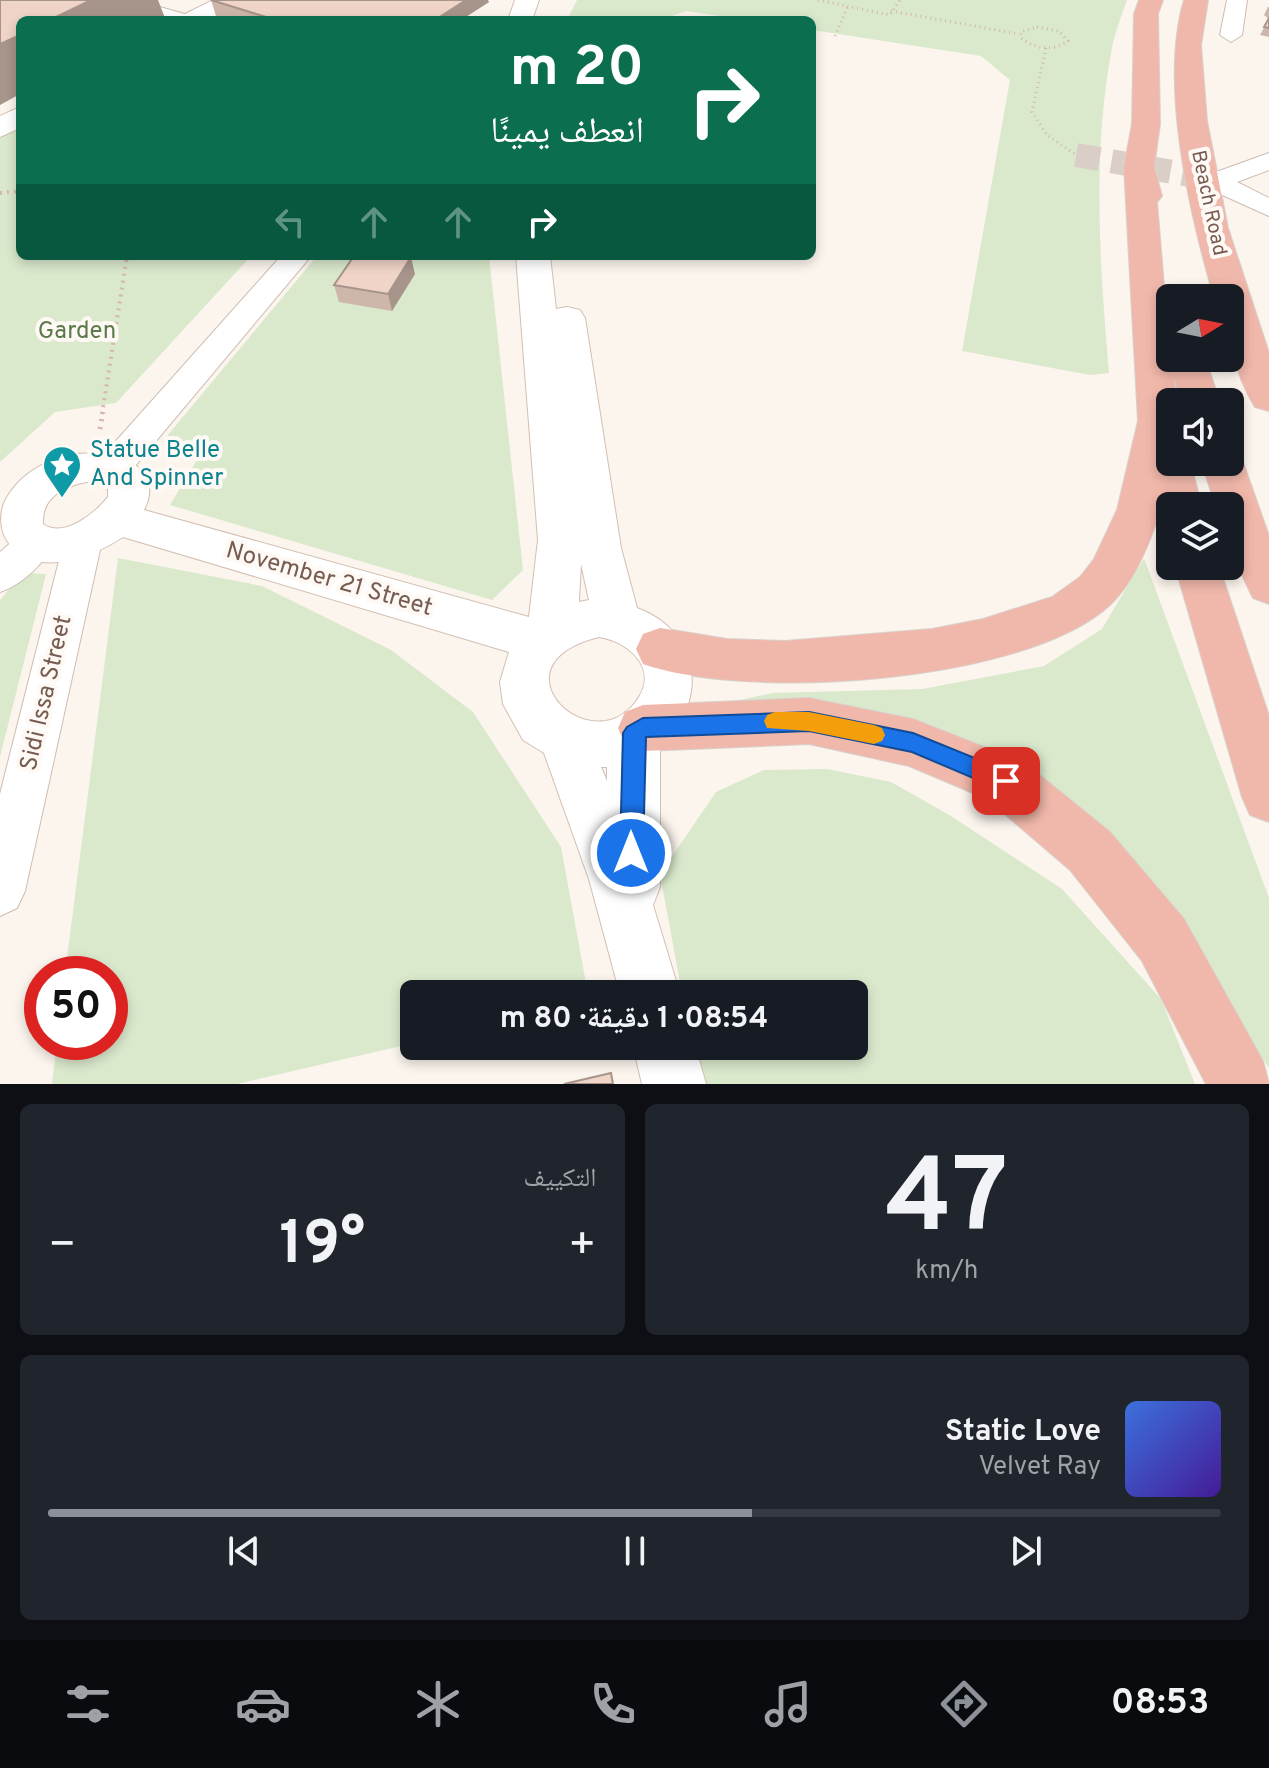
<!DOCTYPE html>
<html lang="ar">
<head>
<meta charset="utf-8">
<style>
  body { margin:0; font-family:Overpass,"Noto Naskh Arabic",sans-serif; background:#20242c; color:#f1f3f6; direction:rtl; height:100vh; display:flex; flex-direction:column; font-size:30px; white-space:nowrap }
  * { box-sizing:border-box; margin:0 }
  p { font-size:26px; color:#9ea1a6 }
  .icon { flex:none; width:44px; height:44px; fill:none; stroke:currentColor; stroke-width:2; stroke-linecap:round; stroke-linejoin:round }
  .map { position:relative; height:1084px; overflow:hidden; direction:ltr }
  .sheet { display:flex; flex-direction:column; gap:20px; padding:20px; background:#0d0f14; flex:1 }
  .sheet>* { flex:none }
  .hud { position:absolute; left:16px; top:16px; width:800px; height:244px; border-radius:12px; box-shadow:0 4px 12px #0003; direction:rtl; background:#0b6e4f; color:#fff; overflow:hidden }
  .needle { width:52px; rotate:80deg }
  .fabs { position:absolute; left:1156px; top:284px; display:grid; gap:16px }
  .fabs a { display:grid; place-items:center; width:88px; height:88px; border-radius:12px; background:#171b24; box-shadow:0 4px 12px #0003; font-size:40px }
  .speed { position:absolute; left:24px; top:956px; display:flex; gap:16px; font-size:40px; font-weight:700; text-align:center }
  .speed>* { display:grid; place-content:center; width:104px; height:104px; border-radius:50%; background:#171b24; box-shadow:0 4px 12px #0003; line-height:1 }
  .speed .limit { border:12px solid #d22; background:#fff; color:#111 }
  .pin { position:absolute; display:grid; place-items:center; width:68px; height:68px; color:#fff; margin:-34px; border-radius:16px; box-shadow:0 4px 12px #0006 }
  .me { position:absolute; width:88px; margin:-44px; rotate:0deg; stroke-linejoin:round; filter:drop-shadow(0 0 6px #0008) }
  .turn { display:flex; align-items:center; gap:28px; height:168px; padding:0 40px; font-size:36px }
  .turn .icon { width:104px; height:104px; stroke-width:2.5 }
  .turn b { display:block; font-size:56px; line-height:68px }
  .lanes { display:flex; align-items:center; height:76px; padding:0 40px; background:#0003; justify-content:center; gap:40px; direction:ltr }
  .lanes .off { opacity:.35 }
  .big { font-size:60px; font-weight:700; line-height:1.1 }
  .sheet .widget { flex:1; display:flex; flex-direction:column; justify-content:center; gap:12px; min-width:0; padding:0 28px; border-radius:12px; background:#20242c }
  .sheet .dial { align-items:center; gap:0 }
  .dial b { font-size:104px; line-height:1 }
  .song { display:flex; align-items:center; gap:24px }
  .cover { width:96px; height:96px; border-radius:12px; background:linear-gradient(135deg,hsl(220 70% 55%),hsl(260 70% 35%)) }
  .played { height:8px; border-radius:4px; background:linear-gradient(90deg,#8c9099 60%,#363941 60%) }
  .keys { display:flex; justify-content:space-around; direction:ltr }
  .heat { display:flex; justify-content:space-between; align-items:center; font-size:44px; direction:ltr }
  .sheet .tiles { flex:1; display:grid; gap:20px; grid-template-columns:1fr 1fr }
  .widget:last-child { grid-column:span 2 }
  .trip { position:absolute; left:400px; top:980px; width:468px; height:80px; border-radius:12px; background:#171b24; box-shadow:0 4px 12px #0003; font-weight:700; line-height:80px; text-align:center; direction:rtl }
  .menu { display:flex; height:128px; justify-content:space-around; align-items:center; background:#090b0e; color:#9ea1a6 }
  .menu .icon { width:56px; height:56px }
  .menu .active { color:#8c9099 }
  .menu b { font-size:36px; color:#f1f3f6 }
  .map>svg:first-child { display:block }
</style>
</head>
<body>
<div class="map">
<svg width="1269" height="1084" viewBox="0 0 1269 1084">
  <rect width="100%" height="100%" fill="#fbf5ed"/>
  <path fill="#dae9cc" d="M577,0H1127C1121,17 1114,35 1111,53C1092,158 1100,268 1109,373L1090,375L962,351L1010,80L981,56L812,30V20H746L686,11L660,20H567Z
    M20,127V256H251L116,403L55,412L0,462V138Z
    M317,256H489L523,570L492,600L170,505L198,458L167,436Z
    M118,558L262,586L391,650L473,712L561,847L588,994H414V1043L237,1084H52L57,1042H110V974H65Z
    M1144,558L1269,898V1068L1196,956L1027,781L712,706L772,693L922,689L1044,666L1102,629Z
    M23,573L46,574L0,757V600Z
    M827,769L891,782L951,816L1062,889L1161,999L1195,1084H699L692,1046H854V994H682L660,874L716,792L764,770Z"/>
  <g fill="none" stroke-linecap="round" stroke-linejoin="round">
    <path stroke="#dacfc6" stroke-width="24" stroke-dasharray="24 12" stroke-linecap="butt" d="M1076,155L1207,178"/>
    <defs>
      <path id="street" d="M103,0H135L188,15L191,20H157L106,4Z
        M1227,0H1247L1242,35L1231,42L1220,35Z
        M1269,153V170L1237,182L1269,198V216L1198,184L1194,178L1198,172L1219,171Z
        M281,256H311L125,478L112,482L99,478L94,469L99,460Z
        M83,526L96,530L102,541L25,891L17,908L0,916V794L64,541L70,530Z
        M36,528L49,532L55,543C44,563 22,585 0,592V552L23,532Z"/>
      <path id="secondary" d="M213,0H244C229,20 202,20 180,20L183,15Z
        M515,0H539L532,20H508Z
        M20,107V128L0,137V116Z
        M516,256H550L556,309L567,307L580,310L585,318L621,548L637,608C700,631 710,702 660,745V887L653,905L680,994H620L589,879L544,753L523,740L503,704L500,682L509,652L123,537C90,559 27,582 4,535C0,524 0,512 5,501C43,428 177,445 144,510L529,617L538,540ZM93,481L108,489V497C95,513 64,539 43,524C41,495 69,484 93,481ZM581,564L589,600L579,602V599ZM599,637C626,641 658,666 639,697C595,768 485,665 599,637ZM607,767V766V781L601,767Z
        M633,1046H695L706,1084H642Z"/>
      <path id="highway" d="M1139,0H1163L1158,14L1160,124L1154,167L1162,196L1157,202L1170,358H1205L1220,402H1182L1174,378L1176,402H1170V462H1190L1202,506H1170V519L1161,508C1151,540 1136,580 1111,604C1028,683 748,701 643,664L636,649L643,634L660,628L727,639L785,641L932,629L983,619L1052,597L1080,577L1094,559L1117,510L1138,421L1124,167L1132,124L1134,14Z
        M1184,0H1208L1201,45L1207,121L1228,228L1269,353V411L1255,407C1232,369 1230,342 1230,298H1214C1190,214 1159,85 1184,0Z
        M1230,449L1237,451L1243,462L1269,536V604L1253,598C1234,560 1230,548 1230,506H1216L1201,462H1230Z
        M1175,566H1219L1269,716V822L1250,815L1242,797Z
        M809,698L913,719L1025,763L1110,832L1184,919L1263,1061L1269,1084H1206L1142,961L1070,870L987,799L909,766L809,744L643,751L625,744L618,728L625,712L643,705Z"/>
    </defs>
    <use href="#street" stroke="#cdbdb3" stroke-width="2"/>
    <use href="#secondary" stroke="#d3bfb3" stroke-width="2"/>
    <use href="#highway" stroke="#d9d1ce" stroke-width="2"/>
    <path stroke="#d4b7aa" stroke-width="3" stroke-dasharray="1 4" stroke-linecap="butt" d="M818,0L890,15L900,0
      M891,11L1019,34
      M1037,27L1059,31L1068,41C1052,52 1036,49 1021,38V32Z
      M835,36L848,6
      M1046,48L1032,112L1047,135L1076,155"/>
    <path stroke="#d4b7aa" stroke-width="4" stroke-dasharray="2 5" stroke-linecap="butt" d="M0,193L20,191
      M102,414L127,256"/>
    <path stroke="#d4b7aa" stroke-width="5" stroke-dasharray="2 6" stroke-linecap="butt" d="M100,429L103,412"/>
    <use href="#street" fill="#fff" fill-rule="evenodd"/>
    <use href="#secondary" fill="#fff" fill-rule="evenodd"/>
    <use href="#highway" fill="#f0b8aa" fill-rule="evenodd"/>
  </g>
  <path fill="#ceb6ab" d="M211,0L489,2L461,20H230L216,16Z
    M1268,7H1269V37L1260,35L1269,19L1264,15Z
    M415,274L392,311L339,302L334,285Z"/>
  <path fill="#a7948b" d="M91,0H158L165,18L160,20H50Z
    M466,0H488L489,2L461,20H435Z
    M20,35V94L0,105V44Z
    M411,257L415,274L392,311L388,294Z"/>
  <path fill="#efd4c7" stroke="#a7948b" stroke-width="2" d="M0,0H91L50,20H20V35L0,44Z
    M211,0H466L435,20H276Z
    M1269,18V28L1264,27Z
    M354,256H405L411,257L388,294L334,285Z
    M611,1073L613,1084H564Z"/>
  <path fill="#1a73e8" stroke="#114b97" stroke-width="2" d="M809,712L913,733L1014,774L1017,781L1014,788L1006,792L912,752L809,731L646,737L643,853L639,861L631,864L623,861L620,853L623,733L627,727L643,718Z"/>
  <path fill="#f59e0b" d="M775,712H809L874,725L882,728L885,735L882,741L874,744L809,731L767,728L764,721L767,715Z"/>
  <defs>
    <symbol id="sight-pin" viewBox="-11 -11 22 30"><path d="M0 17L-7.5 6A9.5 9.5 0 1 1 7.5 6Z" fill="#0f9aa8" stroke="#fef9f4"/><path d="M0-6L1.8-2.2L6-1.7L2.9 1.2L3.7 5.4L0 3.3L-3.7 5.4L-2.9 1.2L-6-1.7L-1.8-2.2Z" fill="#fff"/></symbol>
  </defs>
  <g fill-rule="evenodd">
    <use href="#sight-pin" x="40" y="443" width="44" height="60"/>
  </g>
  <g text-anchor="middle" dominant-baseline="central" stroke-width="8" stroke-linejoin="round" paint-order="stroke">
    <g font-size="20" fill="#765c51" stroke="#fef9f4">
      <text transform="translate(1208 203) rotate(78)">Beach Road</text>
    </g>
    <g font-size="24" fill="#5b7a4a" stroke="#fef9f4">
      <text x="77" y="332">Garden</text>
    </g>
    <g font-size="24" fill="#0d838f" stroke="#fef9f4" text-anchor="start">
      <text x="90" y="451">Statue Belle<tspan x="90" dy="28">And Spinner</tspan></text>
    </g>
    <g font-size="24" fill="#765c51" stroke="#fef9f4">
      <text transform="translate(329 580) rotate(16)">November 21 Street</text>
      <text transform="translate(47 693) rotate(-77)">Sidi Issa Street</text>
    </g>
  </g>
</svg>
<div class="fabs">
<a><svg class="needle" viewBox="-14 -14 28 28"><path d="M0-13l5 13h-10z" fill="#e53935"/><path d="M0 13l5-13h-10z" fill="#9ea1a6"/></svg></a>
<a><svg class="icon" aria-label="sound" viewBox="0 0 24 24"><path d="M4 9h4l5-4v14l-5-4H4zM17 9q2 3 0 6"/></svg></a>
<a><svg class="icon" aria-label="layers" viewBox="0 0 24 24"><path d="M12 4l9 5-9 5-9-5zM3 14l9 5 9-5"/></svg></a>
</div>
<div class="speed"><div class="limit">50</div></div>
<div class="pin" style="left:1006px;top:781px;background:#d93025"><svg class="icon" aria-label="arrive" viewBox="0 0 24 24"><path d="M6 21V4h12l-3 4 3 4H6"/></svg></div>
<svg class="me" style="left:631px;top:853px" viewBox="-20 -20 40 40"><circle r="17" fill="#1a73e8" stroke="#fff" stroke-width="3"/><path d="M0-11L8 9 0 5-8 9z" fill="#fff"/></svg>
<div class="trip">08:54 · 1 دقيقة · 80 m</div>
<div class="hud">
<div class="turn"><svg class="icon" aria-label="right" viewBox="0 0 24 24"><path d="M7 20v-9h11M14 6l5 5-5 5"/></svg><div><b>20 m</b>انعطف يمينًا</div></div>
<div class="lanes"><svg class="icon off" aria-label="left" viewBox="0 0 24 24"><path d="M17 20v-9H6M10 6l-5 5 5 5"/></svg><svg class="icon off" aria-label="ahead" viewBox="0 0 24 24"><path d="M12 20V5M6 11l6-6 6 6"/></svg><svg class="icon off" aria-label="ahead" viewBox="0 0 24 24"><path d="M12 20V5M6 11l6-6 6 6"/></svg><svg class="icon" aria-label="right" viewBox="0 0 24 24"><path d="M7 20v-9h11M14 6l5 5-5 5"/></svg></div>
</div>
</div>
<section class="sheet">
<div class="tiles">
<div class="widget dial"><b>47</b><p>km/h</p></div>
<div class="widget"><p>التكييف</p>
<div class="heat"><a>−</a><b class="big">19°</b><a>+</a></div>
</div>
<div class="widget">
<div class="song"><i class="cover"></i><div><b>Static Love</b><p>Velvet Ray</p></div></div>
<div class="played"></div>
<div class="keys"><svg class="icon" aria-label="previous" viewBox="0 0 24 24"><path d="M18 5L8 12l10 7zM5 5v14"/></svg><svg class="icon" aria-label="pause" viewBox="0 0 24 24"><path d="M8 5v14M16 5v14"/></svg><svg class="icon" aria-label="next" viewBox="0 0 24 24"><path d="M6 5l10 7-10 7zM19 5v14"/></svg></div>
</div>
</div>
</section>
<nav class="menu">
<b>08:53</b>
<svg class="icon active" aria-label="directions" viewBox="0 0 24 24"><path d="M12 3l9 9-9 9-9-9zM9 14v-3h6M13 9l2 2-2 2"/></svg>
<svg class="icon" aria-label="music" viewBox="0 0 24 24"><path d="M9 18V5l10-2v13"/><circle cx="6" cy="18" r="3"/><circle cx="16" cy="16" r="3"/></svg>
<svg class="icon" aria-label="phone" viewBox="0 0 24 24"><path d="M5 4h4l2 5-3 2q2 4 5 5l2-3 5 2v4C11 20 4 13 5 4z"/></svg>
<svg class="icon" aria-label="climate" viewBox="0 0 24 24"><path d="M12 3v18M4 7l16 10M4 17L20 7"/></svg>
<svg class="icon" aria-label="car" viewBox="0 0 24 24"><path d="M5 17H2v-5l4-1 3-4h7l3 4 3 1v5h-3M9 17h6M6 11h13"/><circle cx="7" cy="17" r="2"/><circle cx="17" cy="17" r="2"/></svg>
<svg class="icon" aria-label="filters" viewBox="0 0 24 24"><path d="M4 7h16M4 17h16"/><circle cx="9" cy="7" r="2"/><circle cx="15" cy="17" r="2"/></svg>
</nav>
</body>
</html>
